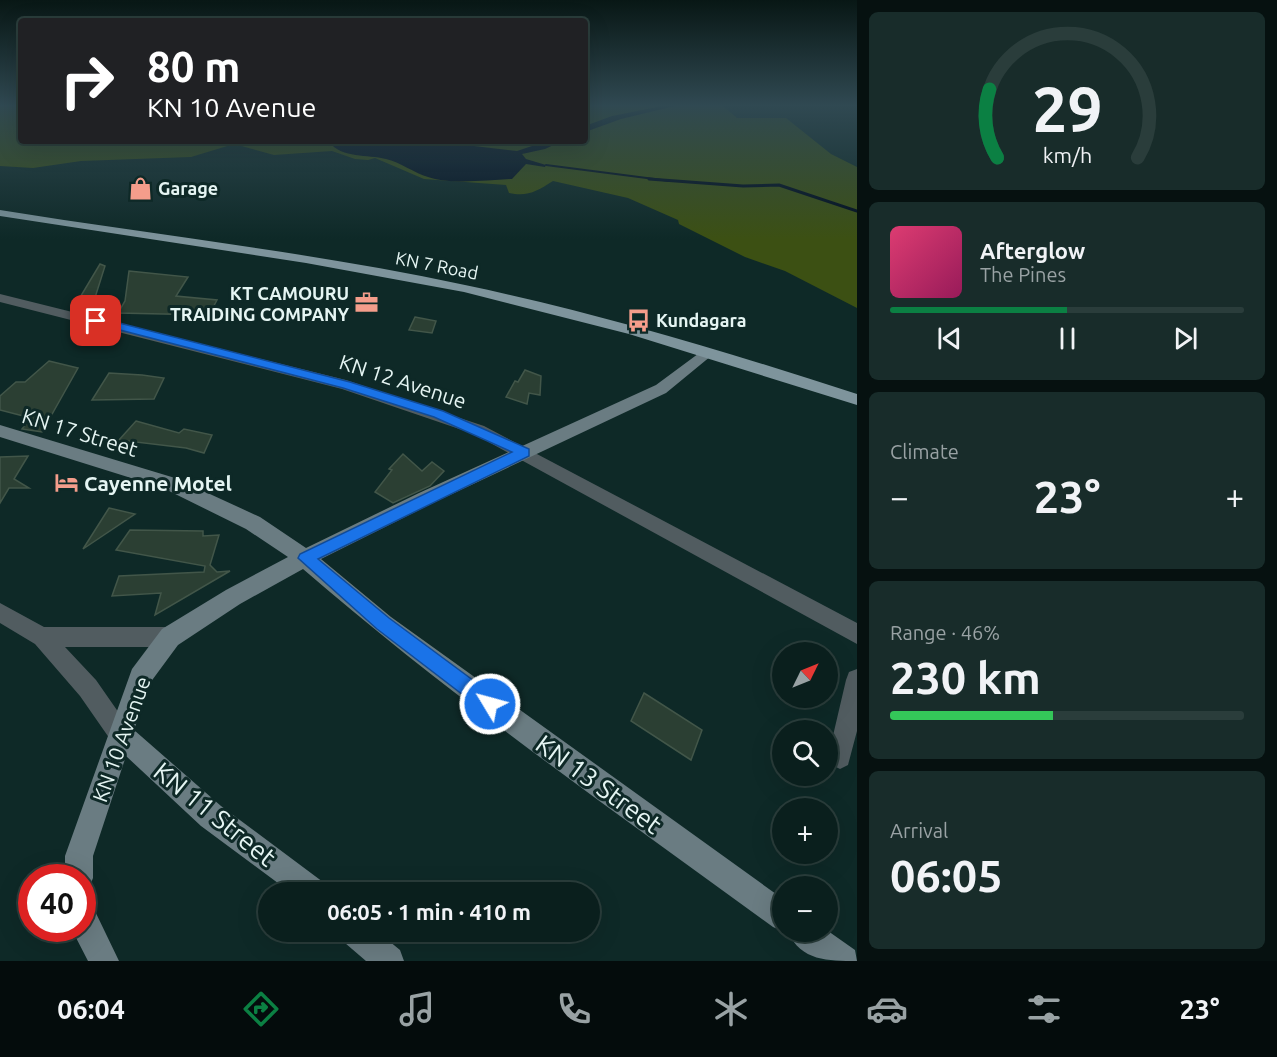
<!DOCTYPE html>
<html lang="en">
<head>
<meta charset="utf-8">
<style>
  body { margin:0; font-family:Ubuntu,sans-serif; background:#182c2a; color:#f1f3f6; height:100vh; display:flex; flex-direction:column; font-size:22px; white-space:nowrap }
  * { box-sizing:border-box; margin:0 }
  p { font-size:20px; color:#99a2a4 }
  .icon { flex:none; width:33px; height:33px; fill:none; stroke:currentColor; stroke-width:2; stroke-linecap:round; stroke-linejoin:round }
  .map { position:relative; flex:1; overflow:hidden }
  .panel { display:flex; flex-direction:column; gap:12px; padding:12px; background:#061110; width:420px }
  .panel>* { flex:none }
  .top-card { position:absolute; left:18px; top:18px; width:570px; height:126px; border-radius:6px; box-shadow:0 6px 24px #0002,0 0 0 2px #2a3d3b; background:#202124; color:#fff; overflow:hidden }
  .needle { width:39px; rotate:47deg }
  .buttons { position:absolute; left:772px; top:642px; display:grid; gap:12px }
  .buttons a { display:grid; place-items:center; width:66px; height:66px; border-radius:50%; background:#0a1f1d; box-shadow:0 6px 24px #0002,0 0 0 2px #2a3d3b; font-size:30px }
  .speed { position:absolute; left:18px; top:864px; display:flex; gap:12px; font-size:30px; font-weight:700; text-align:center }
  .speed>* { display:grid; place-content:center; width:78px; height:78px; border-radius:50%; background:#0a1f1d; box-shadow:0 6px 24px #0002,0 0 0 2px #2a3d3b; line-height:1 }
  .speed .limit { border:9px solid #d22; background:#fff; color:#111 }
  .pin { position:absolute; display:grid; place-items:center; width:51px; height:51px; color:#fff; margin:-26px; border-radius:12px; box-shadow:0 3px 9px #0006 }
  .me { position:absolute; width:66px; margin:-33px; rotate:307deg; stroke-linejoin:round; filter:drop-shadow(0 0 4px #0008) }
  .turn { display:flex; align-items:center; gap:21px; height:126px; padding:0 30px; font-size:27px }
  .turn .icon { width:78px; height:78px; stroke-width:2.5 }
  .turn b { display:block; font-size:42px; line-height:51px }
  .big { font-size:45px; font-weight:700; line-height:1.1 }
  .panel .widget { flex:1; display:flex; flex-direction:column; justify-content:center; gap:9px; min-width:0; padding:0 21px; border-radius:9px; background:#182c2a }
  .panel .dial { align-items:center; gap:0 }
  .dial svg { height:156px; overflow:visible; fill:none; stroke:#2a3d3b; stroke-width:7; stroke-linecap:round; text-anchor:middle }
  .dial text { fill:#f1f3f6; stroke:none }
  .song { display:flex; align-items:center; gap:18px }
  .cover { width:72px; height:72px; border-radius:9px; background:linear-gradient(135deg,hsl(340 70% 55%),hsl(330 70% 35%)) }
  .played { height:6px; border-radius:3px; background:linear-gradient(90deg,#0b8043 50%,#2a3d3b 50%) }
  .keys { display:flex; justify-content:space-around; direction:ltr }
  .heat { display:flex; justify-content:space-between; align-items:center; font-size:33px; direction:ltr }
  .charge { height:9px; border-radius:4px; background:linear-gradient(90deg,#34c759 46%,#2a3d3b 0) }
  .trip { position:absolute; left:258px; top:882px; width:342px; height:60px; border-radius:30px; background:#0a1f1d; box-shadow:0 6px 24px #0002,0 0 0 2px #2a3d3b; font-weight:700; line-height:60px; text-align:center }
  .dock { display:flex; height:96px; justify-content:space-around; align-items:center; background:#040c0c; color:#99a2a4 }
  .dock .icon { width:42px; height:42px }
  .dock .on { color:#0b8043 }
  .dock b { font-size:27px; color:#f1f3f6 }
  main { display:flex; flex:1; min-height:0 }
  .map>svg:first-child { display:block }
</style>
</head>
<body>
<main>
<div class="map">
<svg width="857" height="961" viewBox="0 0 857 961">
  <rect width="100%" height="100%" fill="#0e2927"/>
  <path fill="#3c5013" d="M0,105H21V141H585V105H722L737,118H786L831,154L857,167V308L785,271L745,257L679,224L678,220L628,198L553,181C537,191 528,197 509,193L506,185L424,179L375,158L368,160L355,159L332,151L274,155L234,144L191,157L81,161L33,168L0,166Z"/>
  <path fill="#000d1e" d="M667,105H718L675,106L621,119L585,132V126L612,116Z
    M332,141L429,144L485,141L474,146L517,151L547,141H562L545,149L522,154L526,159L546,165L545,167L526,164L512,179C486,180 453,185 428,177C414,173 400,162 386,159C367,154 343,159 329,142Z"/>
  <g fill="none" stroke-linecap="round" stroke-linejoin="round">
    <path stroke="#000d1e" stroke-width="2" d="M546,165L670,181"/>
    <path stroke="#000d1e" stroke-width="3" d="M649,179L743,186L779,185L857,211"/>
  </g>
  <path fill="#2b3f33" stroke="#425649" stroke-width="1.5" d="M100,264L105,266L93,304H76Z
    M129,271L188,277L176,296L217,300L209,315L118,313L125,301Z
    M415,317L436,321L432,333L409,330Z
    M49,361L78,368L42,432L22,429L31,418L0,410V396L16,382H25Z
    M525,370L541,376L540,395L529,393L527,404L506,397L515,381L518,382Z
    M109,373L142,375L164,378L154,399L92,400Z
    M136,421L179,433L184,429L212,435L204,453L186,448L119,440Z
    M403,454L422,471L432,462L444,471L430,486L393,503L375,492L392,470L389,469Z
    M28,456L14,479L29,488H9L0,503V457Z
    M109,508L135,514L83,549Z
    M130,530L203,531V536L219,535L210,565L217,572L230,571L155,615L161,593L112,596L119,576L204,572L205,566L116,550Z
    M644,693L702,730L691,760L631,721Z"/>
  <g fill="none" stroke-linecap="round" stroke-linejoin="round">
    <path fill="#515c60" fill-rule="evenodd" d="M0,294L346,380L484,426L857,623V644L474,434L342,389L0,302Z
      M0,603L44,627H170L177,630L180,637L177,644L170,647H65L96,680L128,726L131,734L128,742L120,745L112,742L80,696L35,644L0,623Z
      M857,669V731L848,765L840,769L832,765L828,757L846,680L849,672Z"/>
    <path fill="#6a7c82" fill-rule="evenodd" d="M706,348L713,353L711,356L666,393L433,503L321,559L391,617L783,899L784,932L773,927C614,811 452,698 303,569L240,604L178,645L150,683L134,730L221,806L323,882L327,892H290L201,826L126,756L93,856V878L89,888L82,891V878H65V856L132,669L162,629L226,590L288,557L246,529L163,488L0,437V425L175,478L260,517L306,548L419,493L656,385Z
      M82,903L93,907L119,961H88L71,928H82Z
      M828,931L855,950L857,961C828,961 801,961 788,932Z
      M341,932H378L400,950L404,961H366L345,943Z"/>
    <path fill="#7e949c" fill-rule="evenodd" d="M0,210C155,235 311,252 465,285C598,313 728,352 857,394V405L629,334L464,292L306,263L0,216Z"/>
  </g>
  <linearGradient id="sky" x2="0" y2="1"><stop stop-color="#081715"/><stop offset="0.44" stop-color="#304952"/><stop offset="1" stop-color="#304952" stop-opacity="0"/></linearGradient>
  <rect width="857" height="239" fill="url(#sky)"/>
  <path fill="#1a73e8" stroke="#114b97" stroke-width="1.5" d="M96,317L350,382L443,411L529,449V456L318,559L389,618L497,698L499,704L497,711L490,713L484,711L377,629L298,558L300,554L512,452L434,417L343,388L93,323L91,321Z"/>
  <defs>
    <symbol id="shop-bare" viewBox="-9 -9 18 18"><path d="M-5-2.5h2.3a2.7 3.5 0 0 1 5.4 0H5L5.5 6h-11ZM-1.5-2.5h3a1.5 2.3 0 0 0-3 0Z" fill="#f49d8b" stroke="#0e2927" stroke-width="2.5" paint-order="stroke"/></symbol>
    <symbol id="office-bare" viewBox="-9 -9 18 18"><path d="M-6-3h4V-5.5h4V-3h4V5H-6ZM-1-4.5V-3h2v-1.5ZM-6 0V1H6V0Z" fill="#f49d8b" stroke="#0e2927" stroke-width="2.5" paint-order="stroke"/></symbol>
    <symbol id="bus-bare" viewBox="-9 -9 18 18"><path d="M-5-6H5V4H4V6H2V4H-2V6H-4V4H-5ZM-3.5-4V0h7V-4ZM-3.5 1.2v1.5H-2V1.2ZM2 1.2v1.5H3.5V1.2Z" fill="#f49d8b" stroke="#0e2927" stroke-width="2.5" paint-order="stroke"/></symbol>
    <symbol id="hotel-bare" viewBox="-9 -9 18 18"><path d="M-6-4.5h1.5V1H6V5H4.5V3h-9V5H-6ZM-4 0a1.8 1.8 0 1 1 3.6 0ZM.5 0V-2.5h3Q6-2.5 6 0Z" fill="#f49d8b" stroke="#0e2927" stroke-width="2.5" paint-order="stroke"/></symbol>
  </defs>
  <g fill-rule="evenodd">
    <use href="#shop-bare" x="124" y="172" width="33" height="33"/>
    <use href="#office-bare" x="350" y="286" width="33" height="33"/>
    <use href="#bus-bare" x="622" y="304" width="33" height="33"/>
    <use href="#hotel-bare" x="50" y="466" width="33" height="33"/>
  </g>
  <g text-anchor="middle" dominant-baseline="central" stroke-width="6" stroke-linejoin="round" paint-order="stroke">
    <g font-size="18" font-weight="bold" fill="#e5f5f3" stroke="#0e2927" text-anchor="start">
      <text x="158" y="188">Garage</text>
      <text x="349" y="293" text-anchor="end">KT CAMOURU<tspan x="349" dy="21">TRAIDING COMPANY</tspan></text>
      <text x="656" y="320">Kundagara</text>
    </g>
    <g font-size="18" fill="#e5f5f3" stroke="#0e2927">
      <text transform="translate(437 265) rotate(11)">KN 7 Road</text>
    </g>
    <g font-size="21" fill="#e5f5f3" stroke="#0e2927">
      <text transform="translate(403 381) rotate(18)">KN 12 Avenue</text>
      <text transform="translate(80 432) rotate(17)">KN 17 Street</text>
      <text transform="translate(121 739) rotate(-70)">KN 10 Avenue</text>
    </g>
    <g font-size="21" font-weight="bold" fill="#e5f5f3" stroke="#0e2927" text-anchor="start">
      <text x="84" y="483">Cayenne Motel</text>
    </g>
    <g font-size="26" fill="#e5f5f3" stroke="#0e2927">
      <text transform="translate(599 784) rotate(36)">KN 13 Street</text>
      <text transform="translate(215 814) rotate(39)">KN 11 Street</text>
    </g>
  </g>
</svg>
<div class="buttons">
<a><svg class="needle" viewBox="-14 -14 28 28"><path d="M0-13l5 13h-10z" fill="#e53935"/><path d="M0 13l5-13h-10z" fill="#99a2a4"/></svg></a>
<a><svg class="icon" aria-label="search" viewBox="0 0 24 24"><circle cx="10" cy="10" r="6"/><path d="M15 15l6 6"/></svg></a>
<a>+</a>
<a>−</a>
</div>
<div class="speed"><div class="limit">40</div></div>
<div class="pin" style="left:96px;top:321px;background:#d93025"><svg class="icon" aria-label="arrive" viewBox="0 0 24 24"><path d="M6 21V4h12l-3 4 3 4H6"/></svg></div>
<svg class="me" style="left:490px;top:704px" viewBox="-20 -20 40 40"><circle r="17" fill="#1a73e8" stroke="#fff" stroke-width="3"/><path d="M0-11L8 9 0 5-8 9z" fill="#fff"/></svg>
<div class="trip">06:05 · 1 min · 410 m</div>
<div class="top-card">
<div class="turn"><svg class="icon" aria-label="right" viewBox="0 0 24 24"><path d="M7 20v-9h11M14 6l5 5-5 5"/></svg><div><b>80 m</b>KN 10 Avenue</div></div>
</div>
</div>
<section class="panel">
<div class="widget dial"><svg viewBox="0 0 100 80">
<path d="M14 69A42 42 0 1 1 86 69"/>
<path d="M14 69A42 42 0 0 1 10 34" stroke="#0b8043"/>
<text x="50" y="56" font-size="32" font-weight="700">29</text>
<text x="50" y="72" font-size="11">km/h</text>
</svg></div>
<div class="widget">
<div class="song"><i class="cover"></i><div><b>Afterglow</b><p>The Pines</p></div></div>
<div class="played"></div>
<div class="keys"><svg class="icon" aria-label="previous" viewBox="0 0 24 24"><path d="M18 5L8 12l10 7zM5 5v14"/></svg><svg class="icon" aria-label="pause" viewBox="0 0 24 24"><path d="M8 5v14M16 5v14"/></svg><svg class="icon" aria-label="next" viewBox="0 0 24 24"><path d="M6 5l10 7-10 7zM19 5v14"/></svg></div>
</div>
<div class="widget"><p>Climate</p>
<div class="heat"><a>−</a><b class="big">23°</b><a>+</a></div>
</div>
<div class="widget"><p>Range · 46%</p><b class="big">230 km</b><div class="charge"></div></div>
<div class="widget"><p>Arrival</p><b class="big">06:05</b></div>
</section>
</main>
<nav class="dock">
<b>06:04</b>
<svg class="icon on" aria-label="directions" viewBox="0 0 24 24"><path d="M12 3l9 9-9 9-9-9zM9 14v-3h6M13 9l2 2-2 2"/></svg>
<svg class="icon" aria-label="music" viewBox="0 0 24 24"><path d="M9 18V5l10-2v13"/><circle cx="6" cy="18" r="3"/><circle cx="16" cy="16" r="3"/></svg>
<svg class="icon" aria-label="phone" viewBox="0 0 24 24"><path d="M5 4h4l2 5-3 2q2 4 5 5l2-3 5 2v4C11 20 4 13 5 4z"/></svg>
<svg class="icon" aria-label="climate" viewBox="0 0 24 24"><path d="M12 3v18M4 7l16 10M4 17L20 7"/></svg>
<svg class="icon" aria-label="car" viewBox="0 0 24 24"><path d="M5 17H2v-5l4-1 3-4h7l3 4 3 1v5h-3M9 17h6M6 11h13"/><circle cx="7" cy="17" r="2"/><circle cx="17" cy="17" r="2"/></svg>
<svg class="icon" aria-label="filters" viewBox="0 0 24 24"><path d="M4 7h16M4 17h16"/><circle cx="9" cy="7" r="2"/><circle cx="15" cy="17" r="2"/></svg>
<b>23°</b>
</nav>
</body>
</html>
